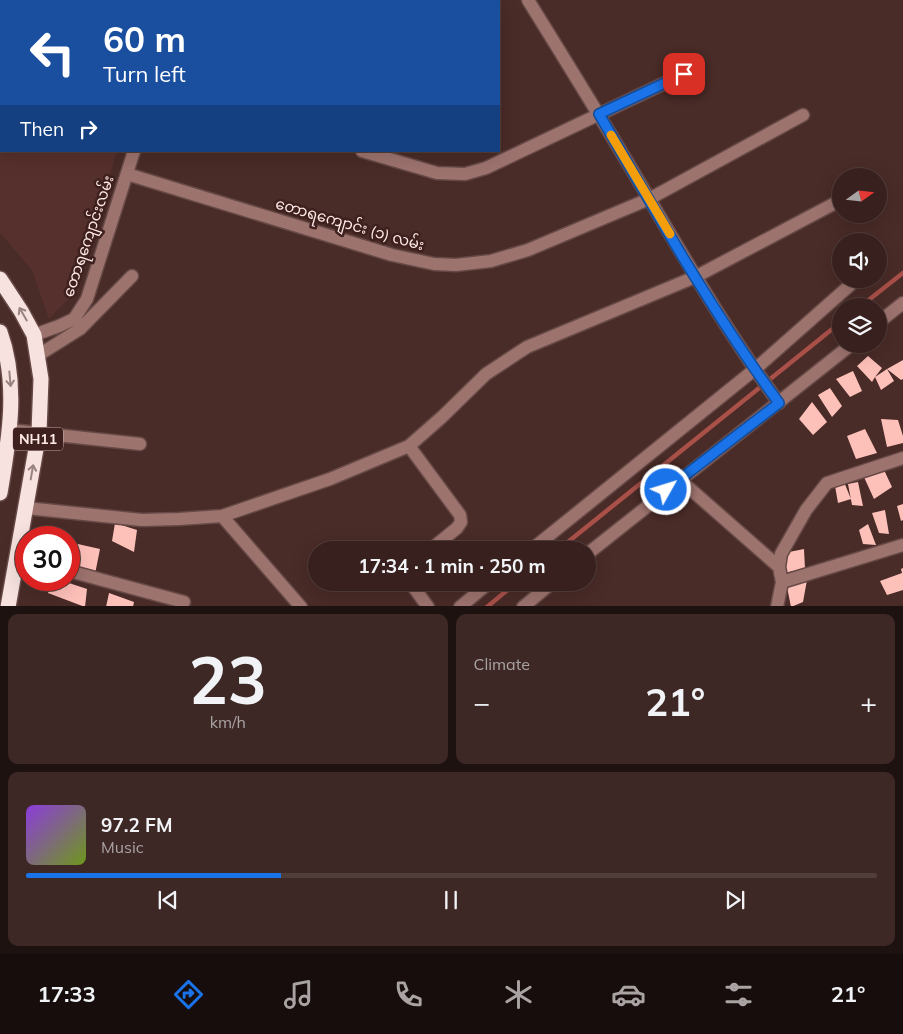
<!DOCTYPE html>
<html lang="en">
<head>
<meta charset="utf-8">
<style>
  body { margin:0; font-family:Mulish,"Noto Sans Myanmar",sans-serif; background:#3e2826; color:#f1f3f6; height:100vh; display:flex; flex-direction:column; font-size:19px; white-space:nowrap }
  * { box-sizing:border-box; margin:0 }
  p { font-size:16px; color:#aaa3a4 }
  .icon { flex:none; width:28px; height:28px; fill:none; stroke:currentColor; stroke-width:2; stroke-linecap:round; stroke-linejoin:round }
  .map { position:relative; height:606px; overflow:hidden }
  .side { display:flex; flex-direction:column; gap:8px; padding:8px; background:#1e1210; flex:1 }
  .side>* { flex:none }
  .banner { position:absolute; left:0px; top:0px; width:500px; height:152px; box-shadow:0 5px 20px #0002,0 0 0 1px #513e3b; background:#1a4fa0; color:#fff; overflow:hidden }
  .needle { width:32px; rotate:75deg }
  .buttons { position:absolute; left:832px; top:168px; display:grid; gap:10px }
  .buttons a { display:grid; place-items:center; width:55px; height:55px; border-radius:50%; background:#37201d; box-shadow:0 5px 20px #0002,0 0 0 1px #513e3b; font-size:25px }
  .speed { position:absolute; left:15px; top:526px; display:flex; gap:10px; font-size:25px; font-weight:700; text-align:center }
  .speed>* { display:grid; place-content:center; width:65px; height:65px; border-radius:50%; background:#37201d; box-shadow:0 5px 20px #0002,0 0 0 1px #513e3b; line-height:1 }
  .speed .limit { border:8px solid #d22; background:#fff; color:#111 }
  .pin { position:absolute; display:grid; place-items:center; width:42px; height:42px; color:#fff; margin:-21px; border-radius:10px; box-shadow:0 2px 8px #0006 }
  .me { position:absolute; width:55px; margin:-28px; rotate:51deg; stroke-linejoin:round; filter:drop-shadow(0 0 4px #0008) }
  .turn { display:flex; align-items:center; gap:18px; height:105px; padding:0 20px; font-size:22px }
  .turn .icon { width:65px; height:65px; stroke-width:2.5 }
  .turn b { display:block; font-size:35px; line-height:42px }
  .then { display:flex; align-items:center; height:48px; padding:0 20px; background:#0003; gap:10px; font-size:19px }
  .big { font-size:38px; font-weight:700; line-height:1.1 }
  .side .tile { flex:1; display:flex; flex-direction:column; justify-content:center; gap:8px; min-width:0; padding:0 18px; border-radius:10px; background:#3e2826 }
  .side .dial { align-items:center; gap:0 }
  .dial b { font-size:65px; line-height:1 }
  .song { display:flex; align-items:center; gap:15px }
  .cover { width:60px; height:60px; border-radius:8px; background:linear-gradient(135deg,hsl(270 70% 55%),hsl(80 70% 35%)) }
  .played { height:5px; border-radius:2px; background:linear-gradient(90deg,#1a73e8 30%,#513e3b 30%) }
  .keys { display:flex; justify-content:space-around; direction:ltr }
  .heat { display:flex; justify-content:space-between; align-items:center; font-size:28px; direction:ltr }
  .side .tiles { flex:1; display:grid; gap:8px; grid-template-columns:1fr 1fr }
  .tile:last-child { grid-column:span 2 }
  .trip { position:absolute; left:308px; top:541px; width:288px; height:50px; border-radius:25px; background:#37201d; box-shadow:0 5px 20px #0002,0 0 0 1px #513e3b; font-weight:700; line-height:50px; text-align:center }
  .dock { display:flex; height:80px; justify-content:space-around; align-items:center; background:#160d0c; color:#aaa3a4 }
  .dock .icon { width:35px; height:35px }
  .dock .selected { color:#1a73e8 }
  .dock b { font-size:22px; color:#f1f3f6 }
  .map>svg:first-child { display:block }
</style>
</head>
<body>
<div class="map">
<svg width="903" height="607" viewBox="0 0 903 607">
  <rect width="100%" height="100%" fill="#492b27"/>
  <path fill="#56302c" d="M0,0H164L1,1V151H117L75,292L49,319L32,270L0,233Z"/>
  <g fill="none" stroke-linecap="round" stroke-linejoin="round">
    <path stroke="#a95049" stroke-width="4.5" d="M861,306L903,273
      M558,550L841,322
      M487,607L517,582"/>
  </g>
  <path fill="#fec1ba" d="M868,356L882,368L875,377L887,369L894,381L881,390L875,377L872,382L857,366Z
    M903,360V379L901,380L887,369Z
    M853,371L862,391L850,397L836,379Z
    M830,388L842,406L832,417L818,395Z
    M812,402L827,422L813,435L799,419Z
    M881,419L898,420L903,436V443L887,447Z
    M865,429L877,453L856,459L847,436Z
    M884,470L892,487L874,499L863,475Z
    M844,482L851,499L838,503L835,486Z
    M858,482L863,506L852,505L848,484Z
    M903,504V520L901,521L897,506Z
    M885,510L889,534L879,533L872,513Z
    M115,523L137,530L134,552L112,541Z
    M868,524L876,545L863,544L859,530Z
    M69,542L100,549L95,574L69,564Z
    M804,549L805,569L783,573L789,552Z
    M903,568V590L887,595L880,581L902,573L901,569Z
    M51,580H60L87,589L85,607L48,593Z
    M807,580L803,602L791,607L787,587Z
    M109,593L134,602L133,607H106Z"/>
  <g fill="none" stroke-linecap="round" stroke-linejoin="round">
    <defs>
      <path id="minor" d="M528,0C564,58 600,116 635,175C681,252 726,331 779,403
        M180,1V0
        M362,151L437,173L465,174L486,168L684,74
        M127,174L392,255L434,264L456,265L491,261L528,250L649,199L803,115
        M879,322L903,303
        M34,335L59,326L74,319L87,299L134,151
        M37,356L80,329L132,276
        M10,430L140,444
        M409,446L460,515L461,522L457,528L430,550
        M680,480L779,567
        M26,508L142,520L179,519L222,516L330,479L409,446L442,417L486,374L527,347L695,277L841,200
        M222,516L301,607
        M531,550L754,370L857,279
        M586,555L852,344
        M69,571L184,602
        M410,582L428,607
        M782,582L903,545
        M460,607L490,582
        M523,607L553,582
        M777,607L782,582L779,567L781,554L806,510L827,483L903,458"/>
      <path id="highway" d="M0,279L21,311L34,335L41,379L39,432L8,607
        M0,332C19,384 9,440 0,493"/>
    </defs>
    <use href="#minor" stroke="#664946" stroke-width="15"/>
    <use href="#highway" stroke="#664946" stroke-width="18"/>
    <use href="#minor" stroke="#9d736e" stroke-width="12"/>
    <use href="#highway" stroke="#f7e2df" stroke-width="15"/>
  </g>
  <defs><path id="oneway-shaft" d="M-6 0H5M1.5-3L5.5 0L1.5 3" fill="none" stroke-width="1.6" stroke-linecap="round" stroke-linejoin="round" transform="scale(1.25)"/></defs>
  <g stroke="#9a827e">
    <use href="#oneway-shaft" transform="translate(23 314) rotate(-120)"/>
    <use href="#oneway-shaft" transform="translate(10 379) rotate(85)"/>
    <use href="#oneway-shaft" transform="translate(32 472) rotate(-80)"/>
  </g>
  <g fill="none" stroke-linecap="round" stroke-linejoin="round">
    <defs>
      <path id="route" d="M666,490L779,403C712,312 656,212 599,114L684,74"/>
    </defs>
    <use href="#route" stroke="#114b97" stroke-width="12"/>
    <use href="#route" stroke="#1a73e8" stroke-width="9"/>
    <path stroke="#f59e0b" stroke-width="9" d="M611,135L670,234"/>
  </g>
  <g text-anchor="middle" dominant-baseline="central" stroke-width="5" stroke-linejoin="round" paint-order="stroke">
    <rect fill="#3e211e" stroke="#c4adaa" stroke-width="1" x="13" y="427.5" width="50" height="23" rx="4"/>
    <g font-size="14" font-weight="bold" fill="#fee9e6">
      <text x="38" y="439">NH11</text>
    </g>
    <g font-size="15" fill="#fee9e6" stroke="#3e211e">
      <text transform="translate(350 224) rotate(16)">တောရကျောင်း (၁) လမ်း</text>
      <text transform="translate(88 236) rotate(-71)">တောရကျောင်းလမ်း</text>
    </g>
  </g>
</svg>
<div class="buttons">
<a><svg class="needle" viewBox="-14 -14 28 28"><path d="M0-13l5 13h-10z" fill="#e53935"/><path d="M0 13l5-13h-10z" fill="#aaa3a4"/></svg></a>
<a><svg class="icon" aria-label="sound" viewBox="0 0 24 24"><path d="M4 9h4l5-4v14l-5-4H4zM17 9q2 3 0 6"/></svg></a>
<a><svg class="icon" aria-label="layers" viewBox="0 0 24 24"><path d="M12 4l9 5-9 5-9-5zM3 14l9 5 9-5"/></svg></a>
</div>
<div class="speed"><div class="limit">30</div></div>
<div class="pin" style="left:684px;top:74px;background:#d93025"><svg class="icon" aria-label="arrive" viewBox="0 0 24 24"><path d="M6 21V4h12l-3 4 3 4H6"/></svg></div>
<svg class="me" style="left:666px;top:490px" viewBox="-20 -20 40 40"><circle r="17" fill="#1a73e8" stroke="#fff" stroke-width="3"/><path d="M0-11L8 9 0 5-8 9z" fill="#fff"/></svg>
<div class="trip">17:34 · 1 min · 250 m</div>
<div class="banner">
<div class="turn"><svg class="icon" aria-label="left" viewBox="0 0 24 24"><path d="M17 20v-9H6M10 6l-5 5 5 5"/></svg><div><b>60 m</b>Turn left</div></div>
<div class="then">Then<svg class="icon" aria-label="right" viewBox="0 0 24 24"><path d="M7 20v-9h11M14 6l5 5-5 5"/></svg></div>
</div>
</div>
<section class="side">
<div class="tiles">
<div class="tile dial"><b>23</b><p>km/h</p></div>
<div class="tile"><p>Climate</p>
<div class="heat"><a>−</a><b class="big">21°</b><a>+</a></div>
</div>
<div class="tile">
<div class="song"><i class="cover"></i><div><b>97.2 FM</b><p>Music</p></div></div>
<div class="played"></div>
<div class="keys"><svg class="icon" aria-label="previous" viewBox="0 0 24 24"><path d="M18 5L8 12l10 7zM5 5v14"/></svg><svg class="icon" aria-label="pause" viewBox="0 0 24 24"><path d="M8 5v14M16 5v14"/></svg><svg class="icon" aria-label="next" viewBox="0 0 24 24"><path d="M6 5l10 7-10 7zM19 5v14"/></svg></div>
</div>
</div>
</section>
<nav class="dock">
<b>17:33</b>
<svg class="icon selected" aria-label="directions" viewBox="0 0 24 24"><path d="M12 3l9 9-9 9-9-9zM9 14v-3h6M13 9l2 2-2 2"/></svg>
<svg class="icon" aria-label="music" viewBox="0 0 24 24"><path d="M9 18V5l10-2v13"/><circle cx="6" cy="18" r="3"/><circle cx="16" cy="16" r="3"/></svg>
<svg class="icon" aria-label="phone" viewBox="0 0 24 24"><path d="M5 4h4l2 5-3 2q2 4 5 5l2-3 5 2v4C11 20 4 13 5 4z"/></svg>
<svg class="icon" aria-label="climate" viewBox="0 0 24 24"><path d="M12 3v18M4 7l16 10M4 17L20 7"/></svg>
<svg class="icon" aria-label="car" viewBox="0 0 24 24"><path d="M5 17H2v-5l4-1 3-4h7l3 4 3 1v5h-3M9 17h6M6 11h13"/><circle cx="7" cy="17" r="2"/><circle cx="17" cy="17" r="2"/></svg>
<svg class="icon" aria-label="filters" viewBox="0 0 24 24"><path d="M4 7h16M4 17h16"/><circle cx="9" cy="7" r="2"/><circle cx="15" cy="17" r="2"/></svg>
<b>21°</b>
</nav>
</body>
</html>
